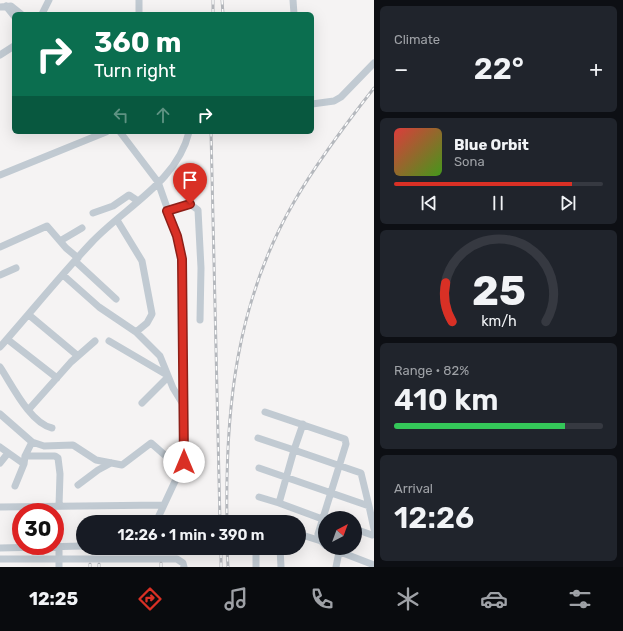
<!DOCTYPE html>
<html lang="en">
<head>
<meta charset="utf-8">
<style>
  body { margin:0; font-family:Rubik,sans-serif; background:#20242c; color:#f1f3f6; height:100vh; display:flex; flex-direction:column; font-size:15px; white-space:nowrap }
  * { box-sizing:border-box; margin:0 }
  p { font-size:13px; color:#9ea1a6 }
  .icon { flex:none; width:22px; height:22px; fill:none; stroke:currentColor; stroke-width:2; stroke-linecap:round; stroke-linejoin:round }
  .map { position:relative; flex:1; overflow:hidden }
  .side { display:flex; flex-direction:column; gap:6px; padding:6px; background:#0d0f14; width:249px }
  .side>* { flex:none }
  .banner { position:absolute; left:12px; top:12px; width:302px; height:122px; border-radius:6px; box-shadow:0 4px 16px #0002; background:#0b6e4f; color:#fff; overflow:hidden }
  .needle { width:26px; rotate:41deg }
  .buttons { position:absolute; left:318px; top:511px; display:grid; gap:8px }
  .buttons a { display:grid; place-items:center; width:44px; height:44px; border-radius:50%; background:#171b24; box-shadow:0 4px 16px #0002; font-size:20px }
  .speed { position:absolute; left:12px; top:503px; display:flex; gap:8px; font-size:20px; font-weight:700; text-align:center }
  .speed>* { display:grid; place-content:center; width:52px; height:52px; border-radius:50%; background:#171b24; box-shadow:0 4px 16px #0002; line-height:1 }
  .speed .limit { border:6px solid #d22; background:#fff; color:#111 }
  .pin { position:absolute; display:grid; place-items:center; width:34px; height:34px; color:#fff; margin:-41px -17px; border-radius:50% 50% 50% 0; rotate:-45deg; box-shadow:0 0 4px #0007 }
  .pin .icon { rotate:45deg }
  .me { position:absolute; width:44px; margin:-22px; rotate:0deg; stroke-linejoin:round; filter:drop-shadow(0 0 3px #0008) }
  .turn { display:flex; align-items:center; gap:14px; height:84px; padding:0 16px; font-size:18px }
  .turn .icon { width:52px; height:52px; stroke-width:2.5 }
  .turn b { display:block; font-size:28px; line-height:34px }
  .lanes { display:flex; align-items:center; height:38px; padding:0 16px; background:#0003; justify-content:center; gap:20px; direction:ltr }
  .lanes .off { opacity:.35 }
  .big { font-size:30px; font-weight:600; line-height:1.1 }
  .side .widget { flex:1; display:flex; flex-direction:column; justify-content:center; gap:6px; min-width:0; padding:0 14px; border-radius:6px; background:#20242c }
  .side .dial { align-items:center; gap:0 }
  .dial svg { height:104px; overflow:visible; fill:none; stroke:#363941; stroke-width:7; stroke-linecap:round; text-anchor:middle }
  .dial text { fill:#f1f3f6; stroke:none }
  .song { display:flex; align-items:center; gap:12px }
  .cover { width:48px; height:48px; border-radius:6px; background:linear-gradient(135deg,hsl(0 70% 55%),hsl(100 70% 35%)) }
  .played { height:4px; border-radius:2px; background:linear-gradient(90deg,#d93025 85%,#363941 85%) }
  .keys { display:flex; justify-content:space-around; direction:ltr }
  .heat { display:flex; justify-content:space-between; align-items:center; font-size:22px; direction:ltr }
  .charge { height:6px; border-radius:3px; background:linear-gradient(90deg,#34c759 82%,#363941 0) }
  .trip { position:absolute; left:76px; top:515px; width:230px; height:40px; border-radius:20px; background:#171b24; box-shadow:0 4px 16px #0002; font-weight:600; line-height:40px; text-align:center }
  .menu { display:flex; height:64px; justify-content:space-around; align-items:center; background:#090b0e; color:#9ea1a6 }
  .menu .icon { width:28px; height:28px }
  .menu .on { color:#d93025 }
  .menu b { font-size:18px; color:#f1f3f6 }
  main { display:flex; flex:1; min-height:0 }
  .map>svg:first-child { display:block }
</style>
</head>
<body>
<main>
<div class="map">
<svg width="374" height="567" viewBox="0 0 374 567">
  <rect width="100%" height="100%" fill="#f5f3f3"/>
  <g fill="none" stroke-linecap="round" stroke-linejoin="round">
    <path stroke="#c1cad2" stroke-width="7" d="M139,0V14
      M293,0L294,14
      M6,6L14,16
      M0,7L11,6L21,14
      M42,14L49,0
      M0,55L14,46
      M312,104L334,101L341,97L374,63
      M120,132L158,182L177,236L182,259L184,462L156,522
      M0,175L106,132
      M167,211L190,204L198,210L201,268L200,320
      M93,213L113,206L129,195L138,201
      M117,220L142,261L152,314L147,323L136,332L160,356L173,388L184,406
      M60,241L82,228
      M0,247L47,226L66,248L78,258
      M75,261L116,299
      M0,275L16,268
      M63,275L99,307L136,332
      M29,315L78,356
      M7,339L57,378
      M109,341L167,375
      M0,347C31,312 60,276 92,242C125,207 177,182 189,132
      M0,367C12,385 30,423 52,428
      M142,403L168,377
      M30,408L71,362L95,341
      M265,412L345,439L346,444L318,534L321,541L325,545
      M0,414L32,442L25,456
      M258,438L294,450L279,503L325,520
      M32,442L44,446L73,445L96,460L122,465L151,443L167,457L184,462
      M0,447L24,464L25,456H55L58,458L60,474L59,506
      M0,463L8,453
      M259,468L369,506L361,473L294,450L303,424
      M78,485L98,470L111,463
      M15,486L24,464
      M259,497L279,503
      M369,506L374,529
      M0,507L163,505
      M258,522H265
      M355,529L372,535L374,533
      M299,534L321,541
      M59,546V567
      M0,548L83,546
      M256,548V567
      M280,548L281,567
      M330,548L374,565
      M0,559H177L183,563L184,567
      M336,567L339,552"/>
    <defs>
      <path id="rail" d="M213,0V14
        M222,0L223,14
        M211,132L220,522
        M227,522C225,409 236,302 294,202C317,162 345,125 374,88
        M227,548L228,567
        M161,563V567
        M90,564V567
        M99,564V567
        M221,567V548"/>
    </defs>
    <use href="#rail" stroke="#b5b8bd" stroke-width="3"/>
    <use href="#rail" stroke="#fff" stroke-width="1.5" stroke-dasharray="4.5" stroke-linecap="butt"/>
  </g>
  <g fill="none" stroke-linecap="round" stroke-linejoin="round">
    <defs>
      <path id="route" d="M184,462L182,259L177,236L167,211L190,204"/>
    </defs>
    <use href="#route" stroke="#8d1f18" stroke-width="10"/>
    <use href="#route" stroke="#d93025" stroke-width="7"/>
  </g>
</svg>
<div class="buttons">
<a><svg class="needle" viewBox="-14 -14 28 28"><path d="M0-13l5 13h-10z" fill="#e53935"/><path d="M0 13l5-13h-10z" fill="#9ea1a6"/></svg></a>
</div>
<div class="speed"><div class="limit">30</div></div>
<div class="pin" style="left:190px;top:204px;background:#d93025"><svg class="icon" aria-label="arrive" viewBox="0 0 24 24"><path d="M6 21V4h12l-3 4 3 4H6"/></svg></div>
<svg class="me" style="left:184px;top:462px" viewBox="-20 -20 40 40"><circle r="19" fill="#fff"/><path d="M0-13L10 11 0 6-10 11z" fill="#d93025"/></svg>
<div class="trip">12:26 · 1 min · 390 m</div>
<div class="banner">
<div class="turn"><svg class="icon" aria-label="right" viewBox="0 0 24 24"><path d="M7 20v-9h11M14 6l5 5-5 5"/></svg><div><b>360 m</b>Turn right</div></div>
<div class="lanes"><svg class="icon off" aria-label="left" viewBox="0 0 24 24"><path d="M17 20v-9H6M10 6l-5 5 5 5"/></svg><svg class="icon off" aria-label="ahead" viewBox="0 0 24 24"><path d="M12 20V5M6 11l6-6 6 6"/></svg><svg class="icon" aria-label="right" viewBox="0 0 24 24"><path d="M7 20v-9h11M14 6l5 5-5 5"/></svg></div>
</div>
</div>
<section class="side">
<div class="widget"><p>Climate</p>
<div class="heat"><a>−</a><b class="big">22°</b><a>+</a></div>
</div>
<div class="widget">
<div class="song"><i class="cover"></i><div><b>Blue Orbit</b><p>Sona</p></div></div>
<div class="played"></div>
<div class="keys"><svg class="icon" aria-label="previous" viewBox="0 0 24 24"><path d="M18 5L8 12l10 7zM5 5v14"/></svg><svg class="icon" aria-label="pause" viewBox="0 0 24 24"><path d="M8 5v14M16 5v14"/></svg><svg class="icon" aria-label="next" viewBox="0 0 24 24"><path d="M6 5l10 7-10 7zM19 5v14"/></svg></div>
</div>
<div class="widget dial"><svg viewBox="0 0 100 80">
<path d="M14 69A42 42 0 1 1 86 69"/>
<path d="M14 69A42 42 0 0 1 9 39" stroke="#d93025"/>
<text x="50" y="56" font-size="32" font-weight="700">25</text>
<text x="50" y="72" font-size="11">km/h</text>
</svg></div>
<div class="widget"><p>Range · 82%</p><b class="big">410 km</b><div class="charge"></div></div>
<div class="widget"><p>Arrival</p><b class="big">12:26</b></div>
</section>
</main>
<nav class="menu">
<b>12:25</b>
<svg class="icon on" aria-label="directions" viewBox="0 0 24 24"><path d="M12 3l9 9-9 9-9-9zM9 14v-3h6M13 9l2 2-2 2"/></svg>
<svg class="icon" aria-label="music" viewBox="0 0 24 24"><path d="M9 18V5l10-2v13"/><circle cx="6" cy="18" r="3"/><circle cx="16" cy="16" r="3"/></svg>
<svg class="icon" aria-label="phone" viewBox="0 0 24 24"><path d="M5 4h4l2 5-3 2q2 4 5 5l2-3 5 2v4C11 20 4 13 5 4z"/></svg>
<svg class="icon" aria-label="climate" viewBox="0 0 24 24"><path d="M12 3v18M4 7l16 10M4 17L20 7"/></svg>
<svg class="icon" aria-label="car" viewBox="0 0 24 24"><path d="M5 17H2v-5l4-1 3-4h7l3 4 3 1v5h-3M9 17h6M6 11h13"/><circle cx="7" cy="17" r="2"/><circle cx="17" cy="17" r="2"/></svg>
<svg class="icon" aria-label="filters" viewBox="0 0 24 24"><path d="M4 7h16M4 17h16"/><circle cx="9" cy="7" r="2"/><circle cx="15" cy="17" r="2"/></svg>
</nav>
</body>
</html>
